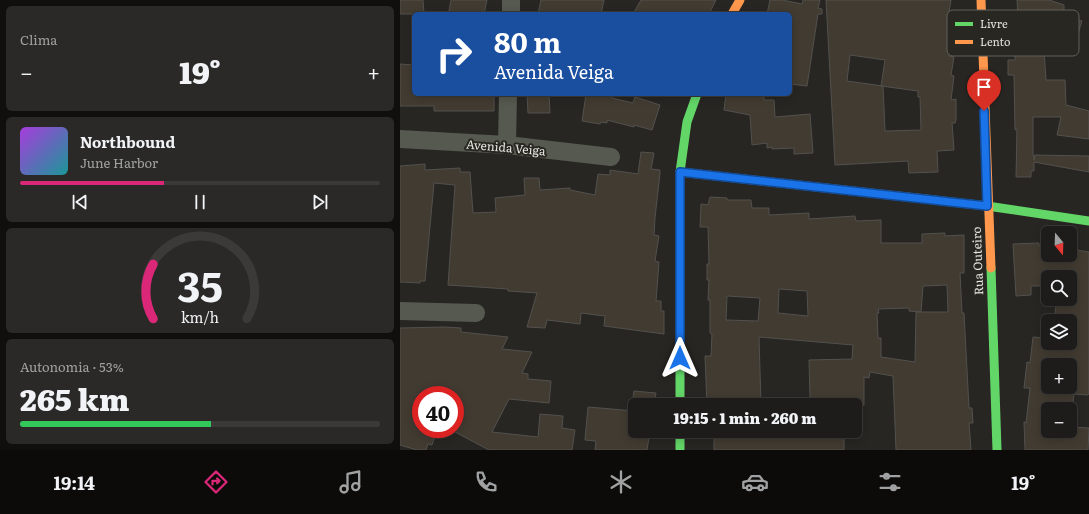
<!DOCTYPE html>
<html lang="pt">
<head>
<meta charset="utf-8">
<style>
  body { margin:0; font-family:Literata,serif; background:#2a2927; color:#f1f3f6; height:100vh; display:flex; flex-direction:column; font-size:15px; white-space:nowrap }
  * { box-sizing:border-box; margin:0 }
  p { font-size:13px; color:#a0a1a2 }
  .icon { flex:none; width:22px; height:22px; fill:none; stroke:currentColor; stroke-width:2; stroke-linecap:round; stroke-linejoin:round }
  .map { position:relative; flex:1; overflow:hidden }
  .panel { display:flex; flex-direction:column; gap:6px; padding:6px; background:#100f0e; width:400px }
  .panel>* { flex:none }
  .hud { position:absolute; left:12px; top:12px; width:380px; height:84px; border-radius:6px; box-shadow:0 2px 10px #0003,0 0 0 1px #3b3a39; background:#1a4fa0; color:#fff; overflow:hidden }
  .needle { width:26px; rotate:161deg }
  .tools { position:absolute; left:641px; top:226px; display:grid; gap:8px }
  .tools a { display:grid; place-items:center; width:36px; height:36px; border-radius:6px; background:#1d1c1a; box-shadow:0 2px 10px #0003,0 0 0 1px #3b3a39; font-size:20px }
  .speed { position:absolute; left:12px; top:386px; display:flex; gap:8px; font-size:20px; font-weight:700; text-align:center }
  .speed>* { display:grid; place-content:center; width:52px; height:52px; border-radius:50%; background:#1d1c1a; box-shadow:0 2px 10px #0003,0 0 0 1px #3b3a39; line-height:1 }
  .speed .limit { border:6px solid #d22; background:#fff; color:#111 }
  .pin { position:absolute; display:grid; place-items:center; width:34px; height:34px; color:#fff; margin:-41px -17px; border-radius:50% 50% 50% 0; rotate:-45deg; box-shadow:0 0 4px #0007 }
  .pin .icon { rotate:45deg }
  .me { position:absolute; width:44px; margin:-22px; rotate:0deg; stroke-linejoin:round; filter:drop-shadow(0 0 3px #0008) }
  .turn { display:flex; align-items:center; gap:14px; height:84px; padding:0 16px; font-size:18px }
  .turn .icon { width:52px; height:52px; stroke-width:2.5 }
  .turn b { display:block; font-size:28px; line-height:34px }
  .big { font-size:30px; font-weight:800; line-height:1.1 }
  .panel .widget { flex:1; display:flex; flex-direction:column; justify-content:center; gap:6px; min-width:0; padding:0 14px; border-radius:6px; background:#2a2927 }
  .panel .dial { align-items:center; gap:0 }
  .dial svg { height:104px; overflow:visible; fill:none; stroke:#3b3a39; stroke-width:7; stroke-linecap:round; text-anchor:middle }
  .dial text { fill:#f1f3f6; stroke:none }
  .song { display:flex; align-items:center; gap:12px }
  .cover { width:48px; height:48px; border-radius:6px; background:linear-gradient(135deg,hsl(280 70% 55%),hsl(180 70% 35%)) }
  .played { height:4px; border-radius:2px; background:linear-gradient(90deg,#db2777 40%,#3b3a39 40%) }
  .keys { display:flex; justify-content:space-around; direction:ltr }
  .heat { display:flex; justify-content:space-between; align-items:center; font-size:22px; direction:ltr }
  .charge { height:6px; border-radius:3px; background:linear-gradient(90deg,#34c759 53%,#3b3a39 0) }
  .trip { position:absolute; left:228px; top:398px; width:234px; height:40px; border-radius:6px; background:#1d1c1a; box-shadow:0 2px 10px #0003,0 0 0 1px #3b3a39; font-weight:800; line-height:40px; text-align:center }
  .menu { display:flex; height:64px; justify-content:space-around; align-items:center; background:#0c0b0a; color:#a0a1a2 }
  .menu .icon { width:28px; height:28px }
  .menu .selected { color:#db2777 }
  .menu b { font-size:18px; color:#f1f3f6 }
  main { display:flex; flex:1; min-height:0 }
  .map>svg:first-child { display:block }
</style>
</head>
<body>
<main>
<section class="panel">
<div class="widget"><p>Clima</p>
<div class="heat"><a>−</a><b class="big">19°</b><a>+</a></div>
</div>
<div class="widget">
<div class="song"><i class="cover"></i><div><b>Northbound</b><p>June Harbor</p></div></div>
<div class="played"></div>
<div class="keys"><svg class="icon" aria-label="previous" viewBox="0 0 24 24"><path d="M18 5L8 12l10 7zM5 5v14"/></svg><svg class="icon" aria-label="pause" viewBox="0 0 24 24"><path d="M8 5v14M16 5v14"/></svg><svg class="icon" aria-label="next" viewBox="0 0 24 24"><path d="M6 5l10 7-10 7zM19 5v14"/></svg></div>
</div>
<div class="widget dial"><svg viewBox="0 0 100 80">
<path d="M14 69A42 42 0 1 1 86 69"/>
<path d="M14 69A42 42 0 0 1 14 27" stroke="#db2777"/>
<text x="50" y="56" font-size="32" font-weight="700">35</text>
<text x="50" y="72" font-size="11">km/h</text>
</svg></div>
<div class="widget"><p>Autonomia · 53%</p><b class="big">265 km</b><div class="charge"></div></div>
</section>
<div class="map">
<svg width="689" height="450" viewBox="0 0 689 450">
  <rect width="100%" height="100%" fill="#272622"/>
  <path fill="#423b31" stroke="#52514e" fill-rule="evenodd" d="M0,0H23L24,14H0Z
    M51,0H87L84,14H55V12L49,11Z
    M141,0H204L201,14H138Z
    M241,0H316L309,14H233Z
    M370,0H382L402,4L403,0H420L418,8L422,9V14H418L407,86L390,84V14H367Z
    M426,0H551L547,24L554,25L549,56L554,57L551,75L554,76L551,100L556,99V120L555,123H552L554,150L537,151L538,172L509,173L508,161L435,165ZM450,55L485,60L481,86L518,91V97H520L521,130L485,131L483,86L447,81Z
    M617,0H649L664,5V16L682,21L676,40L658,38V39L643,34L646,80H665L666,105L689,111V139L657,135L661,117H633V155H634V160L635,155L689,156V172L634,162V171H631V177H616L617,129L615,130L614,75H608V60H615V53H619L618,29H602L601,16H618Z
    M0,64L14,65V94H94V111H34V106H0Z
    M127,94H149L150,113H128Z
    M186,94H213L212,98L233,103L235,97L260,105L252,130L234,125V127L207,120V123L201,122L200,124L182,121Z
    M326,94H364V100H374L375,117L410,114L413,153L394,154V148L372,149V147L367,148V143L352,145L350,115L324,110Z
    M241,152L254,153L251,169L260,170V173L255,218L254,235L259,236L255,261L259,262L256,301H261V311H264V334L204,326L205,316L181,313L180,324L147,320L145,328L127,327L137,293L108,291V289L48,285L55,185L34,183L25,281H20V283L0,282V166L25,164V170L60,168V172H70L73,213L96,212L95,198L125,195L124,178H139L140,190L170,188V190L195,195L198,174L210,175V170L238,174Z
    M310,197L327,198V200H351L352,208H369V215L409,213V219L455,216L456,221L481,220V243H522V234L545,233V236L564,235V273H560L562,313H564L569,408H572L573,423H569L571,450H496L493,376L470,372L469,378L464,377V405H418V398H410L409,360L452,359L453,345L359,337L361,405H307L305,356H311L312,334L310,333V300H308L309,280H307V264H309L308,227H300L301,204L308,205ZM547,285L548,312H516L515,362L481,357V338H478L477,313H479L478,309L509,308V311L521,312L523,286ZM379,289L407,291L408,316L378,313ZM327,296L360,298L358,321L326,320Z
    M639,243V246L648,247V255H670V249L689,252V393L688,395L674,394L670,427L689,428L688,450H625L624,422L626,423L630,388H624L627,362L630,363L633,337L647,338L648,336V343H670V321H654L657,299H670V277H648V286H631V295L616,296L613,244ZM648,365H670V387H648ZM648,409H670V431H648Z
    M44,327L61,328V332L108,337L102,349L132,352L122,373L128,374V379L151,381L149,403L109,399L92,432L138,437L140,414L163,416L162,428L175,430L172,450H89L55,432V395H21V429H37L32,445L28,444L26,450H17L0,445V328Z
    M234,391L256,393L254,405H232Z
    M188,407L235,411V431H250L247,450H195L196,441L185,440Z
    M314,431H372L373,437L424,436V432H444V450H314Z"/>
  <g fill="none" stroke-linecap="round" stroke-linejoin="round">
    <path stroke="#55594f" stroke-width="18" d="M111,14V0
      M0,139L107,145L211,157
      M107,145L108,94
      M0,311L76,313"/>
    <path stroke="#63d668" stroke-width="9" d="M525,199L587,206L689,221
      M591,268L597,450
      M280,405V172L287,122L297,94
      M280,431V450"/>
    <path stroke="#ff974d" stroke-width="9" d="M581,0L591,268
      M332,14L340,0
      M280,172L525,199"/>
  </g>
  <g fill="none" stroke-linecap="round" stroke-linejoin="round">
    <defs>
      <path id="route" d="M280,358V172L587,206L584,111"/>
    </defs>
    <use href="#route" stroke="#114b97" stroke-width="10"/>
    <use href="#route" stroke="#1a73e8" stroke-width="7"/>
  </g>
  <g text-anchor="middle" dominant-baseline="central" stroke-width="4" stroke-linejoin="round" paint-order="stroke">
    <g font-size="12" fill="#e5e5e1" stroke="#282721">
      <text transform="translate(106 147) rotate(5)">Avenida Veiga</text>
      <text transform="translate(577 261) rotate(-92)">Rua Outeiro</text>
    </g>
  </g>
  <rect x="547" y="10" width="132" height="46" rx="6" fill="#282721" stroke="#61605b" stroke-width="1"/>
  <rect x="555" y="22" width="18" height="4" fill="#63d668"/>
  <rect x="555" y="40" width="18" height="4" fill="#ff974d"/>
  <g font-size="11" fill="#e5e5e1">
    <text x="580" y="28">Livre</text>
    <text x="580" y="46">Lento</text>
  </g>
</svg>
<div class="tools">
<a><svg class="needle" viewBox="-14 -14 28 28"><path d="M0-13l5 13h-10z" fill="#e53935"/><path d="M0 13l5-13h-10z" fill="#a0a1a2"/></svg></a>
<a><svg class="icon" aria-label="search" viewBox="0 0 24 24"><circle cx="10" cy="10" r="6"/><path d="M15 15l6 6"/></svg></a>
<a><svg class="icon" aria-label="layers" viewBox="0 0 24 24"><path d="M12 4l9 5-9 5-9-5zM3 14l9 5 9-5"/></svg></a>
<a>+</a>
<a>−</a>
</div>
<div class="speed"><div class="limit">40</div></div>
<div class="pin" style="left:584px;top:111px;background:#d93025"><svg class="icon" aria-label="arrive" viewBox="0 0 24 24"><path d="M6 21V4h12l-3 4 3 4H6"/></svg></div>
<svg class="me" style="left:280px;top:358px" viewBox="-20 -20 40 40"><path d="M0-17L14 15 0 8-14 15z" fill="#1a73e8" stroke="#fff" stroke-width="4"/></svg>
<div class="trip">19:15 · 1 min · 260 m</div>
<div class="hud">
<div class="turn"><svg class="icon" aria-label="right" viewBox="0 0 24 24"><path d="M7 20v-9h11M14 6l5 5-5 5"/></svg><div><b>80 m</b>Avenida Veiga</div></div>
</div>
</div>
</main>
<nav class="menu">
<b>19:14</b>
<svg class="icon selected" aria-label="directions" viewBox="0 0 24 24"><path d="M12 3l9 9-9 9-9-9zM9 14v-3h6M13 9l2 2-2 2"/></svg>
<svg class="icon" aria-label="music" viewBox="0 0 24 24"><path d="M9 18V5l10-2v13"/><circle cx="6" cy="18" r="3"/><circle cx="16" cy="16" r="3"/></svg>
<svg class="icon" aria-label="phone" viewBox="0 0 24 24"><path d="M5 4h4l2 5-3 2q2 4 5 5l2-3 5 2v4C11 20 4 13 5 4z"/></svg>
<svg class="icon" aria-label="climate" viewBox="0 0 24 24"><path d="M12 3v18M4 7l16 10M4 17L20 7"/></svg>
<svg class="icon" aria-label="car" viewBox="0 0 24 24"><path d="M5 17H2v-5l4-1 3-4h7l3 4 3 1v5h-3M9 17h6M6 11h13"/><circle cx="7" cy="17" r="2"/><circle cx="17" cy="17" r="2"/></svg>
<svg class="icon" aria-label="filters" viewBox="0 0 24 24"><path d="M4 7h16M4 17h16"/><circle cx="9" cy="7" r="2"/><circle cx="15" cy="17" r="2"/></svg>
<b>19°</b>
</nav>
</body>
</html>
